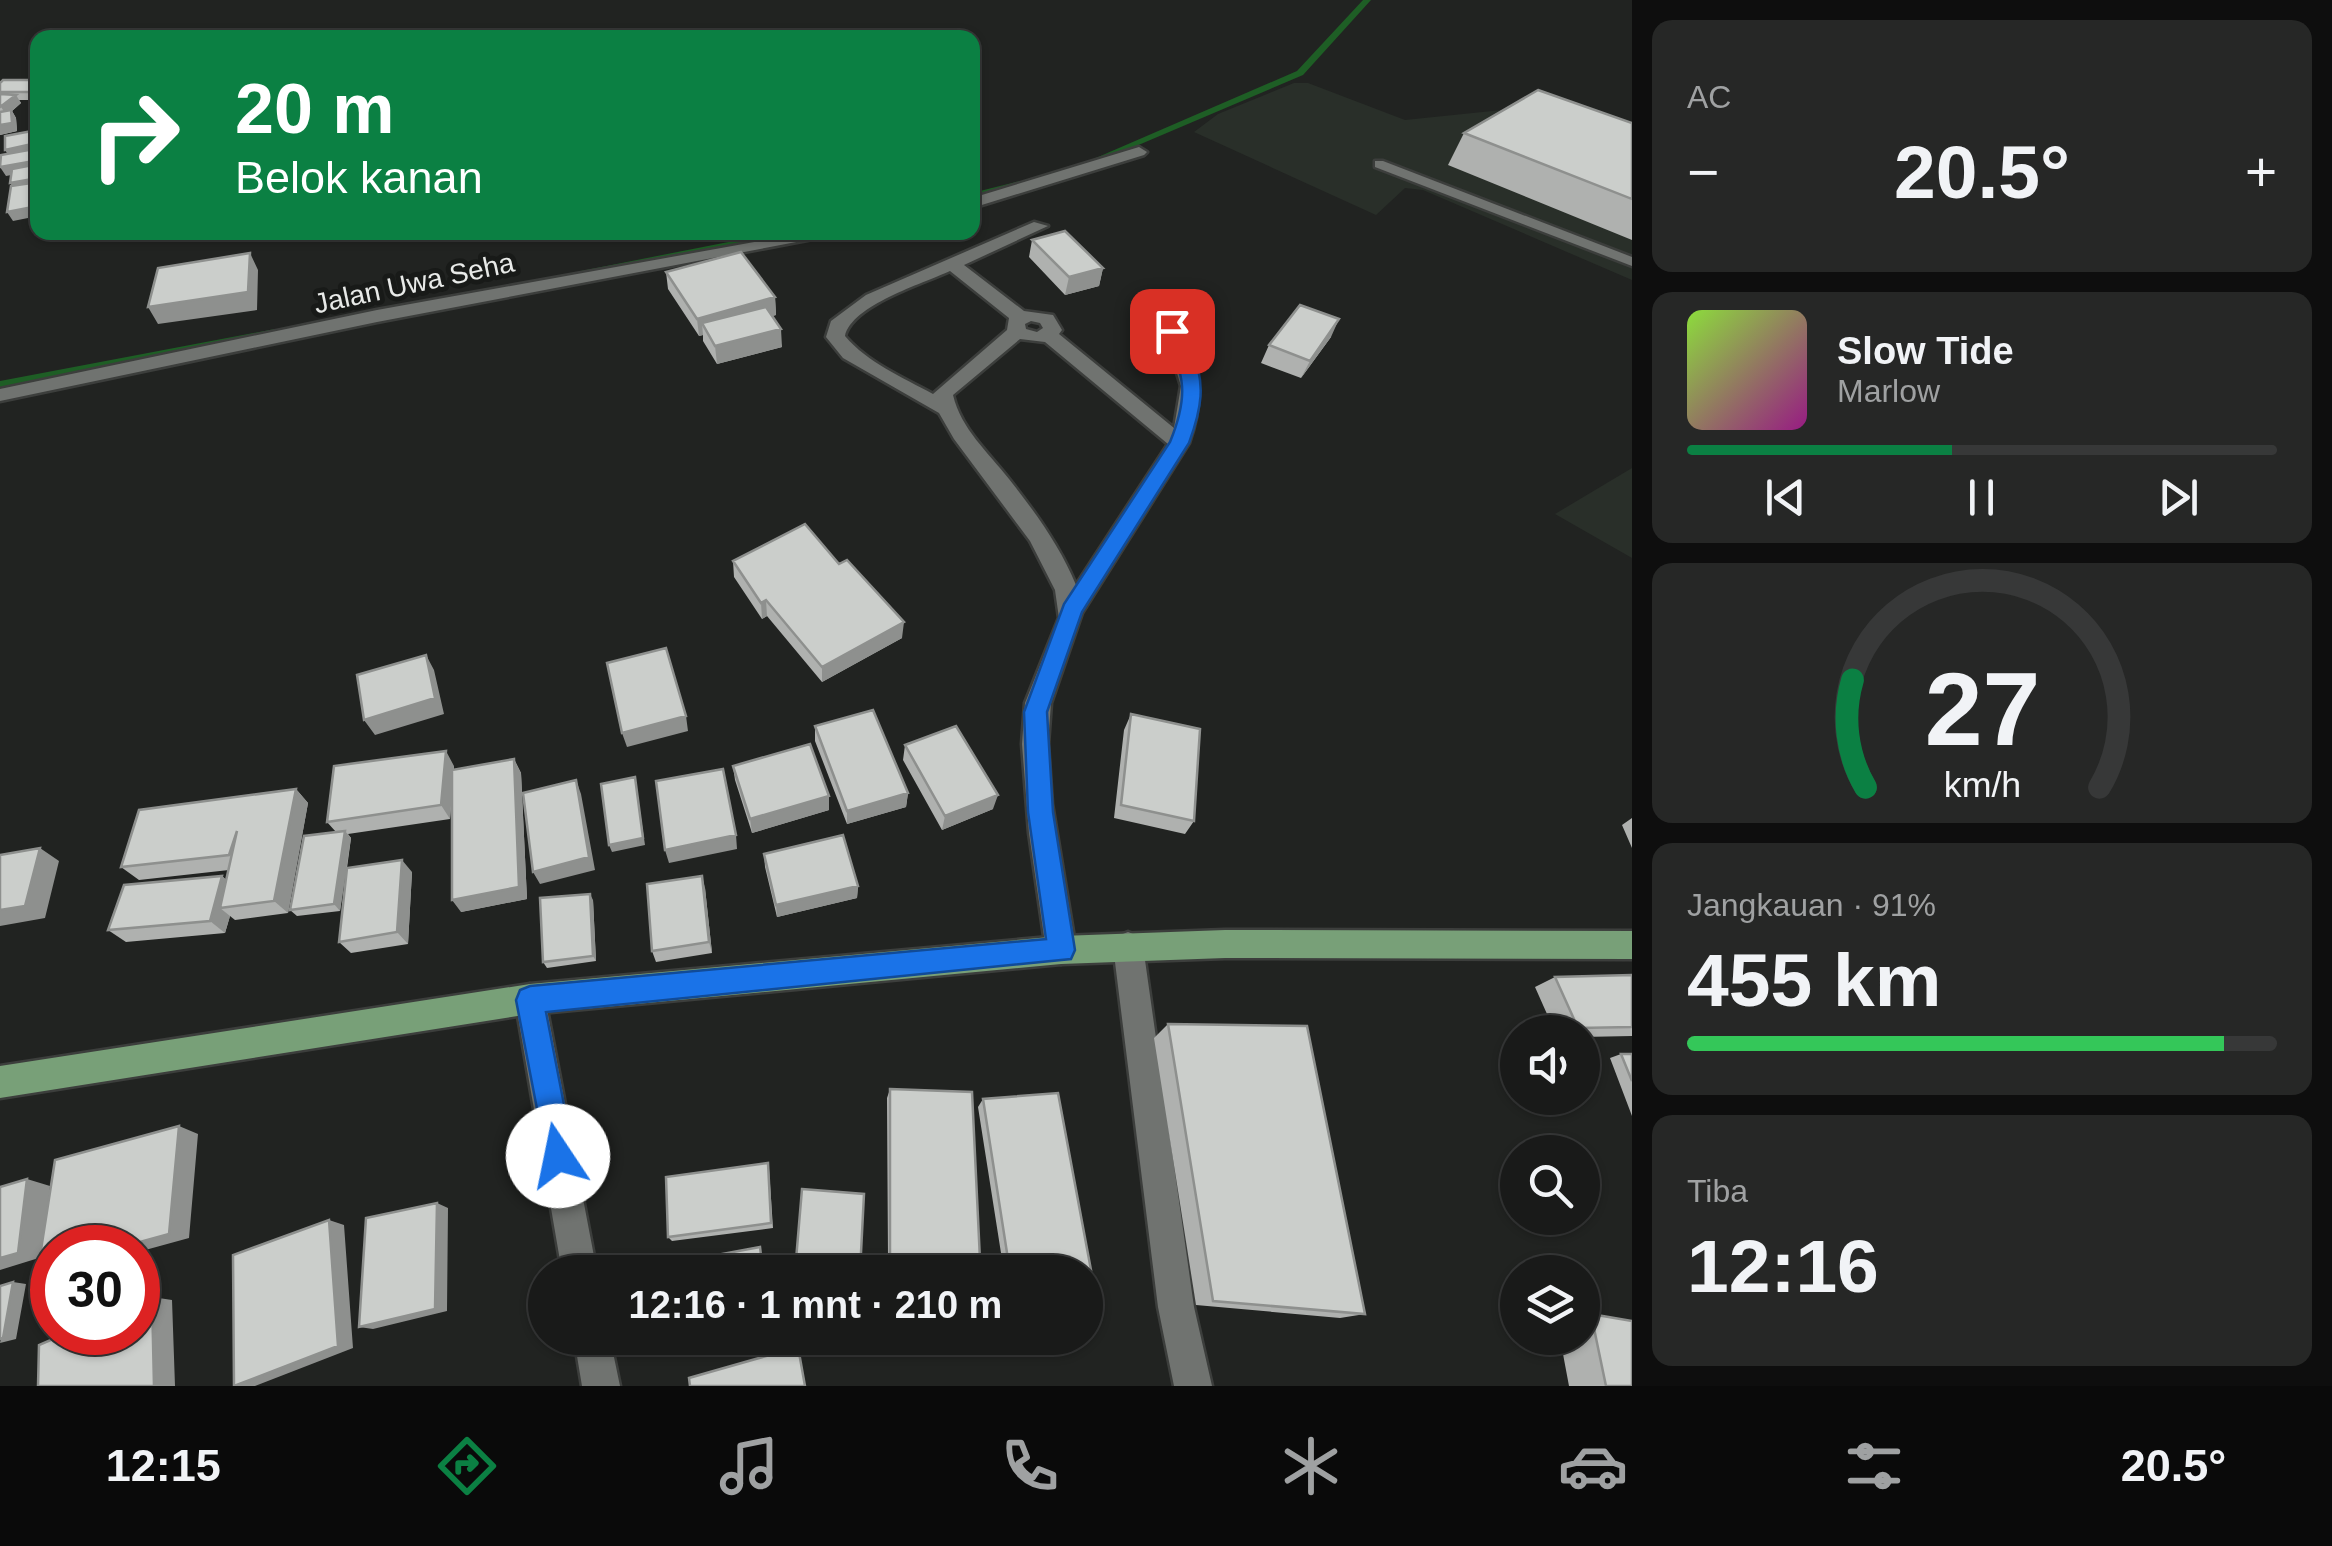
<!DOCTYPE html>
<html lang="id">
<head>
<meta charset="utf-8">
<style>
  body { margin:0; font-family:Arial,sans-serif; background:#262726; color:#f1f3f6; height:100vh; display:flex; flex-direction:column; font-size:38px; white-space:nowrap }
  * { box-sizing:border-box; margin:0 }
  p { font-size:32px; color:#9fa1a2 }
  .icon { flex:none; width:55px; height:55px; fill:none; stroke:currentColor; stroke-width:2; stroke-linecap:round; stroke-linejoin:round }
  .map { position:relative; flex:1; overflow:hidden }
  .drawer { display:flex; flex-direction:column; gap:20px; padding:20px; background:#0e0e0e; width:700px }
  .drawer>* { flex:none }
  .banner { position:absolute; left:30px; top:30px; width:950px; height:210px; border-radius:20px; box-shadow:0 2px 8px #0004,0 0 0 2px #373838; background:#0b8043; color:#fff; overflow:hidden }
  .fabs { position:absolute; left:1500px; top:1015px; display:grid; gap:20px }
  .fabs a { display:grid; place-items:center; width:100px; height:100px; border-radius:50%; background:#191a19; box-shadow:0 2px 8px #0004,0 0 0 2px #373838; font-size:50px }
  .speed { position:absolute; left:30px; top:1225px; display:flex; gap:20px; font-size:50px; font-weight:700; text-align:center }
  .speed>* { display:grid; place-content:center; width:130px; height:130px; border-radius:50%; background:#191a19; box-shadow:0 2px 8px #0004,0 0 0 2px #373838; line-height:1 }
  .speed .limit { border:15px solid #d22; background:#fff; color:#111 }
  .pin { position:absolute; display:grid; place-items:center; width:85px; height:85px; color:#fff; margin:-42px; border-radius:20px; box-shadow:0 5px 15px #0006 }
  .me { position:absolute; width:110px; margin:-55px; rotate:349deg; stroke-linejoin:round; filter:drop-shadow(0 0 8px #0008) }
  .turn { display:flex; align-items:center; gap:35px; height:210px; padding:0 40px; font-size:45px }
  .turn .icon { width:130px; height:130px; stroke-width:2.5 }
  .turn b { display:block; font-size:70px; line-height:85px }
  .big { font-size:75px; font-weight:700; line-height:1.1 }
  .drawer .widget { flex:1; display:flex; flex-direction:column; justify-content:center; gap:15px; min-width:0; padding:0 35px; border-radius:20px; background:#262726 }
  .drawer .dial { align-items:center; gap:0 }
  .dial svg { height:260px; overflow:visible; fill:none; stroke:#373838; stroke-width:7; stroke-linecap:round; text-anchor:middle }
  .dial text { fill:#f1f3f6; stroke:none }
  .song { display:flex; align-items:center; gap:30px }
  .cover { width:120px; height:120px; border-radius:15px; background:linear-gradient(135deg,hsl(90 70% 55%),hsl(310 70% 35%)) }
  .played { height:10px; border-radius:5px; background:linear-gradient(90deg,#0b8043 45%,#373838 45%) }
  .keys { display:flex; justify-content:space-around; direction:ltr }
  .heat { display:flex; justify-content:space-between; align-items:center; font-size:55px; direction:ltr }
  .charge { height:15px; border-radius:8px; background:linear-gradient(90deg,#34c759 91%,#373838 0) }
  .trip { position:absolute; left:528px; top:1255px; width:575px; height:100px; border-radius:50px; background:#191a19; box-shadow:0 2px 8px #0004,0 0 0 2px #373838; font-weight:700; line-height:100px; text-align:center }
  .dock { display:flex; height:160px; justify-content:space-around; align-items:center; background:#0a0a0a; color:#9fa1a2 }
  .dock .icon { width:70px; height:70px }
  .dock .current { color:#0b8043 }
  .dock b { font-size:45px; color:#f1f3f6 }
  main { display:flex; flex:1; min-height:0 }
  .map>svg:first-child { display:block }
</style>
</head>
<body>
<main>
<div class="map">
<svg width="1632" height="1386" viewBox="0 0 1632 1386">
  <rect width="100%" height="100%" fill="#212321"/>
  <path fill="#292f29" d="M1294,83H1308L1405,120L1502,110L1632,158V280L1423,190L1405,188L1376,215L1194,132L1218,114Z
    M1632,468V558L1555,514Z"/>
  <g fill="none" stroke-linecap="round" stroke-linejoin="round">
    <path fill="#1e5e25" fill-rule="evenodd" d="M1363,0H1371L1303,75L1082,169L1075,167L1297,71Z
      M1020,181L1023,182V186L972,199V193Z
      M779,232H800L581,277L576,274L581,271Z
      M275,329L279,330V334L0,387V381Z"/>
    <defs>
      <path id="service" d="M1375,161H1383L1632,257V266L1375,167Z"/>
      <path id="minor" d="M1139,147L1147,152L1144,155L972,208V198Z
        M1034,222L1048,226L964,265L1024,311L1053,315L1062,330L1059,334L1174,428L1181,386L1164,331L1166,327L1173,325L1182,331C1201,371 1204,401 1189,443L1082,613L1051,703L1048,744L1052,804L1076,950L1071,960L1061,964L1051,960L1046,950L1029,833L1022,744L1025,703L1059,618L1055,590L1030,541L954,439L939,413L843,358L826,337L831,321L866,295ZM950,271L1009,318L1007,330L933,394C902,377 868,363 845,336C852,305 922,284 950,271ZM1031,321L1040,323L1043,328L1037,332L1026,329L1025,324ZM1020,339L1045,342L1168,444L1076,585C1060,546 1035,512 1009,479C988,452 961,429 953,395Z
        M810,232H849L377,322L0,401V389L377,310Z
        M1128,932L1138,936L1143,946L1194,1307L1212,1386H1174L1158,1307L1113,946L1118,936Z
        M530,984L541,988L545,999L597,1272H562L515,999L519,988Z
        M574,1338H610L620,1386H582Z"/>
      <path id="primary" d="M1225,930L1632,931V959L1225,958L1061,964L530,1014L0,1098V1066L530,984L1061,936Z"/>
    </defs>
    <use href="#service" stroke="#3c3e3c" stroke-width="5"/>
    <use href="#minor" stroke="#3c3e3c" stroke-width="5"/>
    <use href="#primary" stroke="#3c3e3c" stroke-width="5"/>
    <use href="#service" fill="#707370" fill-rule="evenodd"/>
    <use href="#minor" fill="#707370" fill-rule="evenodd"/>
    <use href="#primary" fill="#78a078" fill-rule="evenodd"/>
  </g>
  <path fill="#afb1af" d="M38,80L35,100H19L21,103L12,111L16,118L17,131L0,135V83Z
    M1632,123V240L1448,165L1464,133Z
    M1032,240L1103,268L1099,286L1065,295L1029,257Z
    M666,272L775,297L776,315L772,316L782,347L717,364L703,341V335L699,336L668,289Z
    M1331,337L1301,378L1261,363L1269,345Z
    M733,561L902,638L822,682L767,616L762,619L734,577Z
    M1131,714L1194,821L1185,834L1114,818L1124,730Z
    M815,726L908,793L906,807L847,824L815,741Z
    M905,745L993,809L942,830L903,760Z
    M514,759L521,773L527,899L461,912L452,798L450,819L348,834L351,838L347,868L412,872L408,944L351,953L339,942L346,869L340,911L297,916L290,910L336,832L327,822L454,766V770Z
    M733,766L829,810L752,833L735,780Z
    M296,789L308,803L288,913L235,920L230,916L225,933L126,942L108,930L222,876L226,880L229,870L139,880L121,867Z
    M1632,818V848L1622,825Z
    M764,854L858,886L857,898L777,917L765,867Z
    M705,888L712,953L656,962L652,951Z
    M593,900L596,961L547,968L543,962Z
    M1632,975V1036L1582,1037V1032H1555L1535,987L1555,977Z
    M1168,1024L1365,1314L1340,1318L1196,1305L1154,1038Z
    M1621,1054H1632V1116L1610,1058Z
    M890,1089L980,1260L975,1264L888,1259L887,1098Z
    M983,1099L1091,1270L1084,1272H1004L978,1107Z
    M769,1169L773,1228L672,1241L668,1237Z
    M1591,1314L1632,1386H1569L1560,1338H1582V1315Z
    M651,1338H726L657,1350L652,1349Z"/>
  <path fill="#8e908e" d="M38,84V98L35,100L30,92Z
    M16,95L21,103L12,111L16,118L17,131L0,135V125L7,116L1,107Z
    M32,131L37,139L38,170L6,176L0,167L10,158L5,150Z
    M38,178V188L16,192L10,183Z
    M38,206V216L13,221L7,212Z
    M250,253L258,270L257,310L158,324L148,307Z
    M1103,268L1099,286L1065,295L1069,277Z
    M775,297L776,315L708,334L702,323L703,335L699,336L697,319Z
    M1339,319L1331,337L1301,378L1310,361Z
    M781,329L782,347L717,364L715,346Z
    M766,600L767,616L762,619L761,603Z
    M904,622L902,638L822,682V667Z
    M426,655L434,670L444,714L375,735L364,720Z
    M686,716L688,731L627,747L622,733Z
    M446,751L454,766L450,819L441,805Z
    M514,759L521,773L527,899L461,912L452,900Z
    M635,777L645,845L612,852L609,845Z
    M576,780L581,794L595,870L540,884L533,872Z
    M296,789L308,803L288,913L274,901Z
    M908,793L906,807L847,824V811Z
    M998,795L993,809L942,830L945,816Z
    M829,796V810L752,833L750,819Z
    M345,831L351,838L340,911L334,904Z
    M736,835L737,849L669,863L665,850Z
    M40,848L59,861L45,918L0,926V910Z
    M402,860L412,872L408,944L397,932Z
    M222,876L237,889L220,908L230,916L225,933L210,921Z
    M702,876L705,888L712,953L709,942Z
    M858,886L857,898L777,917L776,905Z
    M590,894L593,900L596,961L593,956Z
    M179,1126L198,1134L189,1238L138,1252V1248H118Z
    M27,1179L50,1186L42,1257L0,1270V1258Z
    M437,1203L448,1208L447,1311L373,1329L359,1327Z
    M329,1220L344,1225L353,1348L255,1386H237Z
    M52,1265V1272L38,1269Z
    M13,1282L26,1284L16,1339L0,1343Z
    M152,1297L172,1300L175,1386H154Z"/>
  <path fill="#cbcecb" stroke="#8e908e" stroke-width="2.5" d="M3,80H38V84L30,92H0V83Z
    M1538,90L1632,123V199L1464,133Z
    M0,94L16,95L0,107Z
    M11,110L12,123L0,125V112Z
    M32,131V144L5,150V136Z
    M34,149V161L0,167L1,155Z
    M38,164V178L10,183L12,169Z
    M38,182V206L7,212L11,186Z
    M1065,231L1103,268L1069,277L1032,240Z
    M741,252L775,297L697,319L666,272Z
    M250,253L248,292L148,307L158,268Z
    M1300,305L1339,319L1310,361L1269,345Z
    M766,307L781,329L715,346L702,323Z
    M805,524L839,564L847,560L904,622L822,667L766,600L761,603L733,561Z
    M666,648L686,716L622,733L607,663Z
    M426,655L435,698L364,720L357,675Z
    M873,710L908,793L847,811L815,726Z
    M1131,714L1200,729L1194,821L1121,805Z
    M956,726L998,795L945,816L905,745Z
    M810,744L829,796L750,819L733,766Z
    M446,751L441,805L327,822L334,766Z
    M514,759L519,887L452,900V770Z
    M723,769L736,835L665,850L656,781Z
    M635,777L643,838L609,845L601,784Z
    M576,780L589,857L533,872L523,793Z
    M296,789L274,901L220,908L237,831L229,855L121,867L139,810Z
    M345,831L334,904L290,910L304,836Z
    M843,835L858,886L776,905L764,854Z
    M40,848L25,906L0,910V855Z
    M402,860L397,932L339,942L347,868Z
    M222,876L210,921L108,930L124,885Z
    M702,876L709,942L652,951L647,884Z
    M590,894L593,956L543,962L540,898Z
    M1632,975V1027L1578,1028L1555,977Z
    M1168,1024L1307,1026L1365,1314L1213,1301Z
    M1621,1054H1632V1081Z
    M890,1089L972,1092L980,1260L890,1255Z
    M1058,1093L1091,1270L1061,1272H1010L983,1099Z
    M179,1126L169,1234L118,1248H52V1265L38,1269L55,1160Z
    M768,1163L771,1223L668,1237L666,1177Z
    M27,1179L18,1253L0,1258V1187Z
    M802,1189L864,1194L860,1272H795Z
    M437,1203L435,1309L359,1327L366,1218Z
    M329,1220L338,1346L234,1386L233,1255Z
    M760,1247L763,1272H648L647,1268Z
    M13,1282L3,1338L0,1339V1286Z
    M152,1297L154,1386H38L39,1345L69,1332H138V1303Z
    M1591,1314L1632,1321V1386H1606Z
    M651,1338H715L652,1349Z
    M798,1347L805,1386H690L689,1378Z"/>
  <path fill="#1a73e8" stroke="#114b97" stroke-width="2.5" d="M1172,326C1183,330 1185,340 1191,350C1207,383 1201,410 1189,443L1082,612L1047,712L1053,812L1075,950L1071,959L546,1012L574,1156L569,1166L558,1171L548,1166L516,1000L520,990L530,986L1046,939L1028,812L1024,712L1064,604L1170,442C1189,396 1185,375 1164,331Z"/>
  <g text-anchor="middle" dominant-baseline="central" stroke-width="10" stroke-linejoin="round" paint-order="stroke">
    <g font-size="28" fill="#e8eae8" stroke="#181a18">
      <text transform="translate(414 283) rotate(-12)">Jalan Uwa Seha</text>
    </g>
  </g>
</svg>
<div class="fabs">
<a><svg class="icon" aria-label="sound" viewBox="0 0 24 24"><path d="M4 9h4l5-4v14l-5-4H4zM17 9q2 3 0 6"/></svg></a>
<a><svg class="icon" aria-label="search" viewBox="0 0 24 24"><circle cx="10" cy="10" r="6"/><path d="M15 15l6 6"/></svg></a>
<a><svg class="icon" aria-label="layers" viewBox="0 0 24 24"><path d="M12 4l9 5-9 5-9-5zM3 14l9 5 9-5"/></svg></a>
</div>
<div class="speed"><div class="limit">30</div></div>
<div class="pin" style="left:1172px;top:331px;background:#d93025"><svg class="icon" aria-label="arrive" viewBox="0 0 24 24"><path d="M6 21V4h12l-3 4 3 4H6"/></svg></div>
<svg class="me" style="left:558px;top:1156px" viewBox="-20 -20 40 40"><circle r="19" fill="#fff"/><path d="M0-13L10 11 0 6-10 11z" fill="#1a73e8"/></svg>
<div class="trip">12:16 · 1 mnt · 210 m</div>
<div class="banner">
<div class="turn"><svg class="icon" aria-label="right" viewBox="0 0 24 24"><path d="M7 20v-9h11M14 6l5 5-5 5"/></svg><div><b>20 m</b>Belok kanan</div></div>
</div>
</div>
<section class="drawer">
<div class="widget"><p>AC</p>
<div class="heat"><a>−</a><b class="big">20.5°</b><a>+</a></div>
</div>
<div class="widget">
<div class="song"><i class="cover"></i><div><b>Slow Tide</b><p>Marlow</p></div></div>
<div class="played"></div>
<div class="keys"><svg class="icon" aria-label="previous" viewBox="0 0 24 24"><path d="M18 5L8 12l10 7zM5 5v14"/></svg><svg class="icon" aria-label="pause" viewBox="0 0 24 24"><path d="M8 5v14M16 5v14"/></svg><svg class="icon" aria-label="next" viewBox="0 0 24 24"><path d="M6 5l10 7-10 7zM19 5v14"/></svg></div>
</div>
<div class="widget dial"><svg viewBox="0 0 100 80">
<path d="M14 69A42 42 0 1 1 86 69"/>
<path d="M14 69A42 42 0 0 1 10 36" stroke="#0b8043"/>
<text x="50" y="56" font-size="32" font-weight="700">27</text>
<text x="50" y="72" font-size="11">km/h</text>
</svg></div>
<div class="widget"><p>Jangkauan · 91%</p><b class="big">455 km</b><div class="charge"></div></div>
<div class="widget"><p>Tiba</p><b class="big">12:16</b></div>
</section>
</main>
<nav class="dock">
<b>12:15</b>
<svg class="icon current" aria-label="directions" viewBox="0 0 24 24"><path d="M12 3l9 9-9 9-9-9zM9 14v-3h6M13 9l2 2-2 2"/></svg>
<svg class="icon" aria-label="music" viewBox="0 0 24 24"><path d="M9 18V5l10-2v13"/><circle cx="6" cy="18" r="3"/><circle cx="16" cy="16" r="3"/></svg>
<svg class="icon" aria-label="phone" viewBox="0 0 24 24"><path d="M5 4h4l2 5-3 2q2 4 5 5l2-3 5 2v4C11 20 4 13 5 4z"/></svg>
<svg class="icon" aria-label="climate" viewBox="0 0 24 24"><path d="M12 3v18M4 7l16 10M4 17L20 7"/></svg>
<svg class="icon" aria-label="car" viewBox="0 0 24 24"><path d="M5 17H2v-5l4-1 3-4h7l3 4 3 1v5h-3M9 17h6M6 11h13"/><circle cx="7" cy="17" r="2"/><circle cx="17" cy="17" r="2"/></svg>
<svg class="icon" aria-label="filters" viewBox="0 0 24 24"><path d="M4 7h16M4 17h16"/><circle cx="9" cy="7" r="2"/><circle cx="15" cy="17" r="2"/></svg>
<b>20.5°</b>
</nav>
</body>
</html>
